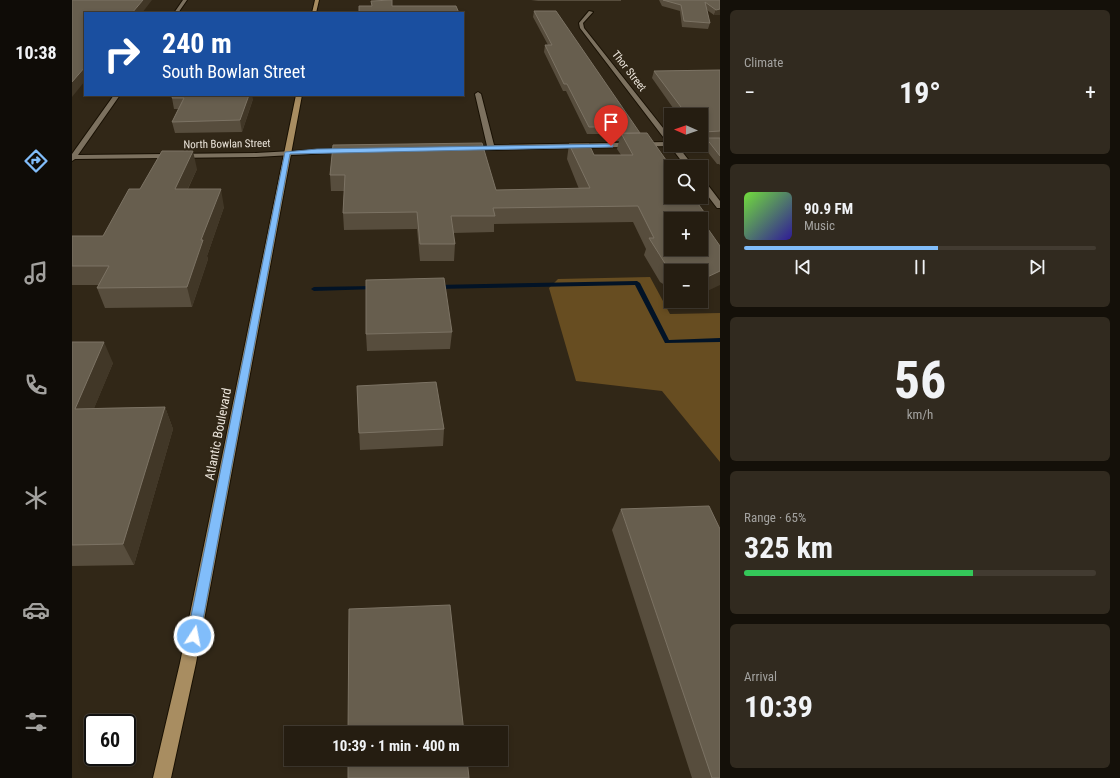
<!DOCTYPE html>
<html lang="en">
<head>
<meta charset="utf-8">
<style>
  body { margin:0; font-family:"Roboto Condensed",sans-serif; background:#312a1f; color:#f1f3f6; height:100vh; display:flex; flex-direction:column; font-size:15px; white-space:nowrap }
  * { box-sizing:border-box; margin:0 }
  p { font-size:13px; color:#a3a29f }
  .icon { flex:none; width:22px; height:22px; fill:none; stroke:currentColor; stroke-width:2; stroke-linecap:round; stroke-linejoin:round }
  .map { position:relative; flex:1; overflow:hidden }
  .drawer { display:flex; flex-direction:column; gap:10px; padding:10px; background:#141009; width:400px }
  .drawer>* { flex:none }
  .top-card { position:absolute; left:12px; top:12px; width:380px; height:84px; border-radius:0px; box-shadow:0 2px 6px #0003,0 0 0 1px #423b31; background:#1a4fa0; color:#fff; overflow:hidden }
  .needle { width:26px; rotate:272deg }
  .fabs { position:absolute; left:592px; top:108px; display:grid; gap:8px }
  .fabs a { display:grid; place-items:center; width:44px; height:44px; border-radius:0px; background:#251d11; box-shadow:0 2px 6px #0003,0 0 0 1px #423b31; font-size:20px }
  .speed { position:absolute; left:12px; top:714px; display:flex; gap:8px; font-size:20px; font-weight:700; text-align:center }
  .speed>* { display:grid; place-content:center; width:52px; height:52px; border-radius:50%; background:#251d11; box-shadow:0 2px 6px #0003,0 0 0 1px #423b31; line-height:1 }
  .speed .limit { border:2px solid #111; border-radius:6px; background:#fff; color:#111 }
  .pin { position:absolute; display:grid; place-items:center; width:34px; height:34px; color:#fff; margin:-41px -17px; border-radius:50% 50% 50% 0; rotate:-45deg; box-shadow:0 0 4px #0007 }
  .pin .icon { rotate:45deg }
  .me { position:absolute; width:44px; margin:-22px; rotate:11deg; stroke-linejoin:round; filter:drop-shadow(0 0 3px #0008) }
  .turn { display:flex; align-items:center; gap:14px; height:84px; padding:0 12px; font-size:18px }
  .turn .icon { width:52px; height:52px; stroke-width:2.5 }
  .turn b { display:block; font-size:28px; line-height:34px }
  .big { font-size:30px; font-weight:700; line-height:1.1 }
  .drawer .card { flex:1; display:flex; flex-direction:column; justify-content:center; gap:6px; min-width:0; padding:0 14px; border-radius:6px; background:#312a1f }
  .drawer .dial { align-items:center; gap:0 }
  .dial b { font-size:52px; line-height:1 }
  .song { display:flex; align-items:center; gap:12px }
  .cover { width:48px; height:48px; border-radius:6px; background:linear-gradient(135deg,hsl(100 70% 55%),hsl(250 70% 35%)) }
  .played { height:4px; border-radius:2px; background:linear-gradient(90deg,#81bdfa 55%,#423b31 55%) }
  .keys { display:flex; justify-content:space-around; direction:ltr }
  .heat { display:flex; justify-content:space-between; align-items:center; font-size:22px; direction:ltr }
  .charge { height:6px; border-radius:3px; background:linear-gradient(90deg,#34c759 65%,#423b31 0) }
  .trip { position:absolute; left:212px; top:726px; width:224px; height:40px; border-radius:0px; background:#251d11; box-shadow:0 2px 6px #0003,0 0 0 1px #423b31; font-weight:700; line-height:40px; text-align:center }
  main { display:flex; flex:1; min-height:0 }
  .dock { display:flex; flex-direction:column; width:72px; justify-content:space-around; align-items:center; background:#0f0c07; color:#a3a29f }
  .dock .icon { width:28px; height:28px }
  .dock .selected { color:#81bdfa }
  .dock b { font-size:18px; color:#f1f3f6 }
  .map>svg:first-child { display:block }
</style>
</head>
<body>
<main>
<nav class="dock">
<b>10:38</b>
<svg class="icon selected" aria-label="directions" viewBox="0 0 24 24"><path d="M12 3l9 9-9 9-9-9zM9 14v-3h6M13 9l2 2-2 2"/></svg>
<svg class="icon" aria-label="music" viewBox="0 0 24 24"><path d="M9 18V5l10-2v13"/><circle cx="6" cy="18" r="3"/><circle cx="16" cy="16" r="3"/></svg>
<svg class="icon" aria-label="phone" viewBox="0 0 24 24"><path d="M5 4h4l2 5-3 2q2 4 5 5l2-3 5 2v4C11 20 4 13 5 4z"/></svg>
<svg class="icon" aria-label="climate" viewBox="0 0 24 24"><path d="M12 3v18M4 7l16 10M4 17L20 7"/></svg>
<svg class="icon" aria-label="car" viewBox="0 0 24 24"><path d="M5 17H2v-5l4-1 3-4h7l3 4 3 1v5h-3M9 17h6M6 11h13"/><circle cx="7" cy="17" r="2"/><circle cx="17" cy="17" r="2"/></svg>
<svg class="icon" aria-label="filters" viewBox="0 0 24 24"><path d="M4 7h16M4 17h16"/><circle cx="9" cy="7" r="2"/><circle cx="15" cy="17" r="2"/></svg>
</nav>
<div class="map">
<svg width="648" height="778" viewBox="0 0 648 778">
  <rect width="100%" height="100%" fill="#312717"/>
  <path fill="#674d21" d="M578,277L598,314L648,313V462L590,391L504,381L477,288L486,279Z"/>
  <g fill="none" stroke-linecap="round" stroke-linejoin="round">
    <path fill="#021326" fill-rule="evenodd" d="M565,281L568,283L597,340L648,338V342L593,343L563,285L364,289L361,287L364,285Z
      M302,286L304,287V289L242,291L239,289L242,287Z"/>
    <defs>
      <path id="minor" d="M111,0H115L106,13H102Z
        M517,11L521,12L511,23L512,28L599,138V145H605L622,167H614L598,146L419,150H396L393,148L396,146H415L403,94L406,92L409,94L422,145L595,142L508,28L507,23Z
        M42,95H48L6,155L184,153L275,148L278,150L275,152L184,157L3,159L0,161V154Z
        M648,141V145H626H629V142Z
        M629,180H632L648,201V208H645L629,187Z"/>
      <path id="primary" d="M243,0H247L244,13H240Z
        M224,95H230L124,663L99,778H81L108,663Z"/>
    </defs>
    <use href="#minor" stroke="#181003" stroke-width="2"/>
    <use href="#primary" stroke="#181003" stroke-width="2"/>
    <use href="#minor" fill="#7c715f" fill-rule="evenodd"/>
    <use href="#primary" fill="#a88d61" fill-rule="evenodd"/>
  </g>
  <path fill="#574d3d" d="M459,0H549V1H466Z
    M587,0H648L642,15L635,10L638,23L636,29L610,27L608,11L590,6Z
    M462,11L568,133L635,216L632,223L629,271H599V289L588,282L572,255L574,249L561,222L422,224V232L381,233L383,244L382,261H348L345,229L272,230L271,213L272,191H259L258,175L261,145L424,190L507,189L495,159L497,144L522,155H549L545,149L547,141H541L537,134H515L494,91H491L472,52L473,45H476L461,17Z
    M391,25L392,27L391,39Z
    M648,70V165L647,164H645L631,146L633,140H629V115H606L580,78L582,71Z
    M101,95L181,99L170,132L103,133L100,122L106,109H102L100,98Z
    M125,169L116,189L152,207L135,256L136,259L120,307L33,308L25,288L27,285H0V236H31L68,189Z
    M380,332L378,349L295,351L294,334Z
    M0,342L41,363L22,408L93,407L101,429L62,565L0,566Z
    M285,386L372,429L371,446L288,450Z
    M549,509L648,778H620L540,530Z"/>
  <path fill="#413727" d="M71,0H80L70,13H60Z
    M648,9V15H642L644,10Z
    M13,67V81L0,97V82Z
    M177,95H180L181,99L170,132L168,120Z
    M632,132L629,140V138L630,133Z
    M121,151L125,169L107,207L103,189Z
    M149,189L152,207L135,256L136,259L120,307L115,287L129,240Z
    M648,271V285L629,294V280Z
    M32,342L41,363L13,430L3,409Z
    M93,407L101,429L62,565L51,544Z"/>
  <path fill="#675e4e" stroke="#7c7364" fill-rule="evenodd" d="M0,0H71L60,13H13V67L0,82Z
    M320,0V6H384L387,13H287V6H300L299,1Z
    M591,0H648V9L644,10L633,2L638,23L612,21L609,5Z
    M462,11H484L568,133L543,134L539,127H517L495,84H492L473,45H480Z
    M648,70V131L632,132L630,133L629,132V115H615L582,71Z
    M101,95H177L168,120L100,122L112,98H100Z
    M549,133H575L599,167V197H621L635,216H627L648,246V271L629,280V271H605L594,265L577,238H582L566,206L421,208L423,216H379L383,244H348L345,212L271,213L273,175H258L261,145L410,143L424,190L518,188L497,144H517L522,155H561ZM599,219H629V249H599Z
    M634,138H648V156Z
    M90,151H121L103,189H149L129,240H131L115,287L25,288L37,266H0V236H31L57,189H68Z
    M372,278L380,332L294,334V280Z
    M0,342H32L3,409L93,407L51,544L0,545Z
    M364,382L372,429L287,433L285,386Z
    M637,506L648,529V778H640L549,509Z
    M378,605L392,733H276L277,609Z
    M276,759H395L397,778H276Z"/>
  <path fill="#81bdfa" stroke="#547ba2" d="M539,144H541V147L218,154L128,636L126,641L122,642L117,641L115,636L213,152L245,149Z"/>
  <g text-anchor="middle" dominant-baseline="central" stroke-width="4" stroke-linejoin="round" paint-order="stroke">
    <g font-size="11" fill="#ece5db" stroke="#312717">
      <text transform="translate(557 71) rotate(52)">Thor Street</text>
      <text transform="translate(155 144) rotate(-1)">North Bowlan Street</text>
    </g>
    <g font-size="13" fill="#ece5db" stroke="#312717">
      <text transform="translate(146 434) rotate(-79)">Atlantic Boulevard</text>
    </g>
  </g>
</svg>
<div class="fabs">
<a><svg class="needle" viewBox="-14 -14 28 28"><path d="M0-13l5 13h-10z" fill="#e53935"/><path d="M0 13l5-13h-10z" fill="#a3a29f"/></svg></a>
<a><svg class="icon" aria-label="search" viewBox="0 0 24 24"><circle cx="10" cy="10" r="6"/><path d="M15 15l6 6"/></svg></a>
<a>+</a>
<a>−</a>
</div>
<div class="speed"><div class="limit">60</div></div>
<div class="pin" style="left:539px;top:146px;background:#d93025"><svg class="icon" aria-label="arrive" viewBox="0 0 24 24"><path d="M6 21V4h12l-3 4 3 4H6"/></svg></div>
<svg class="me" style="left:122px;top:636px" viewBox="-20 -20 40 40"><circle r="17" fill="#81bdfa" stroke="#fff" stroke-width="3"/><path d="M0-11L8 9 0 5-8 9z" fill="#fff"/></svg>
<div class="trip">10:39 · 1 min · 400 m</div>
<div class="top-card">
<div class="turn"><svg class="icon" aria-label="right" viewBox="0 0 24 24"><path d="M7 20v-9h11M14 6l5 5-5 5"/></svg><div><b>240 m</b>South Bowlan Street</div></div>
</div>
</div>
<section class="drawer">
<div class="card"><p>Climate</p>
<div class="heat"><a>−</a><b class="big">19°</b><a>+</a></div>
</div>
<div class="card">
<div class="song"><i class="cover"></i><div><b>90.9 FM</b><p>Music</p></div></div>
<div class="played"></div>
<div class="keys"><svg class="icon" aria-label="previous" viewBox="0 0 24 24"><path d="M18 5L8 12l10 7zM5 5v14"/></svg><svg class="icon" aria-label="pause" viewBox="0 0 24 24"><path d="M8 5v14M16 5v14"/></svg><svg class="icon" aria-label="next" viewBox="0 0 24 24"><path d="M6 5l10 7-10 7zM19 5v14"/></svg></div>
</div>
<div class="card dial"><b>56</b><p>km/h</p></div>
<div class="card"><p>Range · 65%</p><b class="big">325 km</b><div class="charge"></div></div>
<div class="card"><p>Arrival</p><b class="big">10:39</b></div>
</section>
</main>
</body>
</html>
